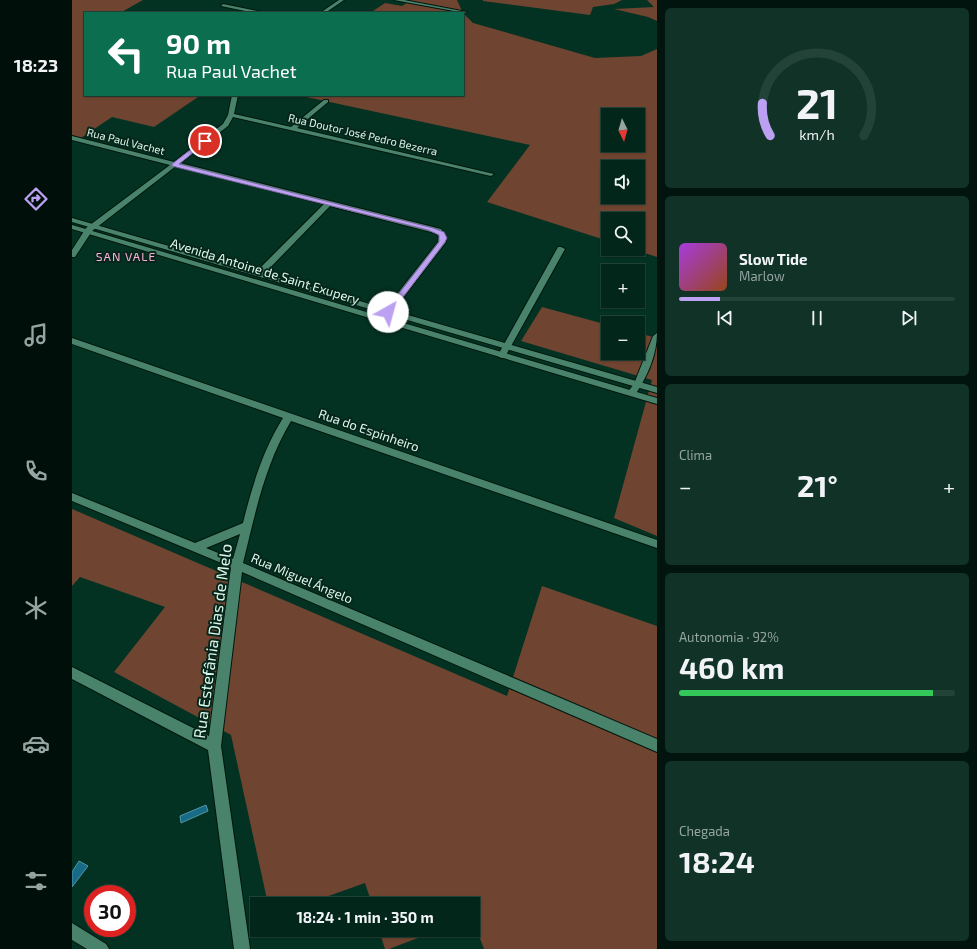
<!DOCTYPE html>
<html lang="pt">
<head>
<meta charset="utf-8">
<style>
  body { margin:0; font-family:"Exo 2",sans-serif; background:#103227; color:#f1f3f6; height:100vh; display:flex; flex-direction:column; font-size:15px; white-space:nowrap }
  * { box-sizing:border-box; margin:0 }
  p { font-size:13px; color:#96a5a2 }
  .icon { flex:none; width:22px; height:22px; fill:none; stroke:currentColor; stroke-width:2; stroke-linecap:round; stroke-linejoin:round }
  .map { position:relative; flex:1; overflow:hidden }
  .details { display:flex; flex-direction:column; gap:8px; padding:8px; background:#01150e; width:320px }
  .details>* { flex:none }
  .guide { position:absolute; left:12px; top:12px; width:380px; height:84px; border-radius:0px; box-shadow:0 1px 3px #0004,0 0 0 1px #234339; background:#0b6e4f; color:#fff; overflow:hidden }
  .needle { width:26px; rotate:175deg }
  .fabs { position:absolute; left:529px; top:108px; display:grid; gap:8px }
  .fabs a { display:grid; place-items:center; width:44px; height:44px; border-radius:0px; background:#02261a; box-shadow:0 1px 3px #0004,0 0 0 1px #234339; font-size:20px }
  .speed { position:absolute; left:12px; top:885px; display:flex; gap:8px; font-size:20px; font-weight:700; text-align:center }
  .speed>* { display:grid; place-content:center; width:52px; height:52px; border-radius:50%; background:#02261a; box-shadow:0 1px 3px #0004,0 0 0 1px #234339; line-height:1 }
  .speed .limit { border:6px solid #d22; background:#fff; color:#111 }
  .pin { position:absolute; display:grid; place-items:center; width:34px; height:34px; color:#fff; margin:-17px; border:2px solid #fff; border-radius:50%; box-shadow:0 1px 4px #0007 }
  .me { position:absolute; width:44px; margin:-22px; rotate:38deg; stroke-linejoin:round; filter:drop-shadow(0 0 3px #0008) }
  .turn { display:flex; align-items:center; gap:14px; height:84px; padding:0 16px; font-size:18px }
  .turn .icon { width:52px; height:52px; stroke-width:2.5 }
  .turn b { display:block; font-size:28px; line-height:34px }
  .big { font-size:30px; font-weight:700; line-height:1.1 }
  .details .tile { flex:1; display:flex; flex-direction:column; justify-content:center; gap:6px; min-width:0; padding:0 14px; border-radius:6px; background:#103227 }
  .details .dial { align-items:center; gap:0 }
  .dial svg { height:104px; overflow:visible; fill:none; stroke:#234339; stroke-width:7; stroke-linecap:round; text-anchor:middle }
  .dial text { fill:#f1f3f6; stroke:none }
  .song { display:flex; align-items:center; gap:12px }
  .cover { width:48px; height:48px; border-radius:6px; background:linear-gradient(135deg,hsl(280 70% 55%),hsl(20 70% 35%)) }
  .played { height:4px; border-radius:2px; background:linear-gradient(90deg,#bca0f2 15%,#234339 15%) }
  .keys { display:flex; justify-content:space-around; direction:ltr }
  .heat { display:flex; justify-content:space-between; align-items:center; font-size:22px; direction:ltr }
  .charge { height:6px; border-radius:3px; background:linear-gradient(90deg,#34c759 92%,#234339 0) }
  .trip { position:absolute; left:178px; top:897px; width:230px; height:40px; border-radius:0px; background:#02261a; box-shadow:0 1px 3px #0004,0 0 0 1px #234339; font-weight:700; line-height:40px; text-align:center }
  main { display:flex; flex:1; min-height:0 }
  .tabs { display:flex; flex-direction:column; width:72px; justify-content:space-around; align-items:center; background:#010f0a; color:#96a5a2 }
  .tabs .icon { width:28px; height:28px }
  .tabs .current { color:#bca0f2 }
  .tabs b { font-size:18px; color:#f1f3f6 }
  .map>svg:first-child { display:block }
</style>
</head>
<body>
<main>
<nav class="tabs">
<b>18:23</b>
<svg class="icon current" aria-label="directions" viewBox="0 0 24 24"><path d="M12 3l9 9-9 9-9-9zM9 14v-3h6M13 9l2 2-2 2"/></svg>
<svg class="icon" aria-label="music" viewBox="0 0 24 24"><path d="M9 18V5l10-2v13"/><circle cx="6" cy="18" r="3"/><circle cx="16" cy="16" r="3"/></svg>
<svg class="icon" aria-label="phone" viewBox="0 0 24 24"><path d="M5 4h4l2 5-3 2q2 4 5 5l2-3 5 2v4C11 20 4 13 5 4z"/></svg>
<svg class="icon" aria-label="climate" viewBox="0 0 24 24"><path d="M12 3v18M4 7l16 10M4 17L20 7"/></svg>
<svg class="icon" aria-label="car" viewBox="0 0 24 24"><path d="M5 17H2v-5l4-1 3-4h7l3 4 3 1v5h-3M9 17h6M6 11h13"/><circle cx="7" cy="17" r="2"/><circle cx="17" cy="17" r="2"/></svg>
<svg class="icon" aria-label="filters" viewBox="0 0 24 24"><path d="M4 7h16M4 17h16"/><circle cx="9" cy="7" r="2"/><circle cx="15" cy="17" r="2"/></svg>
</nav>
<div class="map">
<svg width="585" height="949" viewBox="0 0 585 949">
  <rect width="100%" height="100%" fill="#033223"/>
  <path fill="#6f4430" fill-rule="evenodd" d="M0,0H71L48,13H13V95H129L82,127L40,117L9,138L0,135Z
    M339,0H385L391,13L401,23L523,58L569,56L585,49V257L560,249H566V219H536V241L415,202L458,145L225,95H391V13H298L313,3L330,6ZM536,115H566V145H536ZM536,167H566V197H536Z
    M411,0H550L542,4L521,7L518,15L411,1Z
    M575,0H585V21L576,17L542,9L582,7Z
    M470,307L536,325V353H566V333L585,338V536L542,518L580,380L449,341Z
    M0,509L435,696L470,586L585,626V949H412L401,920V904H300L293,883L234,904H196L159,735L42,672L93,607L8,577L0,586Z
    M307,930H367L317,949H313Z"/>
  <path fill="#186b87" stroke="#5295a5" d="M134,805L136,811L109,823L108,816Z
    M7,861L16,866L0,887V872Z"/>
  <g fill="none" stroke-linecap="round" stroke-linejoin="round">
    <defs>
      <path id="street" d="M267,0H272L253,13H248Z
        M322,0H332L395,12L393,13Z
        M151,4L190,12L192,13H183L149,6Z
        M160,95H166L162,114L219,127L252,100H256V102L225,128L422,174L419,176L161,117L156,126L108,163L369,229L374,236V242L313,321H307L306,319L307,317L366,242L367,236L363,233L258,206L190,276H184V272L252,204L104,166L20,231L3,257H0V250L14,228L98,165L0,140V136L102,162L151,124L156,115Z
        M486,247H489L493,249L434,355L430,358L427,357L426,355Z
        M585,333C585,355 575,377 563,395H557L555,393L562,384L581,336Z
        M0,338L585,540V548L219,421C193,464 183,514 171,563L585,739V752L170,572L149,746L178,949H162L136,750L0,679V667L137,736L159,567L0,501V493L123,543L171,523C180,486 191,450 211,418L0,344ZM168,534L161,559L134,548Z
        M0,923L34,944L37,949H15L0,940Z"/>
      <path id="secondary" d="M0,218L585,387V393L0,222Z
        M0,225L585,398V404L0,229Z"/>
    </defs>
    <use href="#street" stroke="#00170d" stroke-width="2"/>
    <use href="#secondary" stroke="#00170d" stroke-width="2"/>
    <use href="#street" fill="#4a836c" fill-rule="evenodd"/>
    <use href="#secondary" fill="#4a836c" fill-rule="evenodd"/>
  </g>
  <path fill="#bca0f2" stroke="#7a689d" d="M131,140L136,141L107,164L361,228L372,232L375,238L373,242L319,313H314V310L367,242V235L356,230L100,166V164Z"/>
  <g text-anchor="middle" dominant-baseline="central" stroke-width="4" stroke-linejoin="round" paint-order="stroke">
    <g font-size="11" fill="#dbf8eb" stroke="#07261b">
      <text transform="translate(291 134) rotate(13)">Rua Doutor José Pedro Bezerra</text>
      <text transform="translate(54 141) rotate(14)">Rua Paul Vachet</text>
    </g>
    <g font-size="12" letter-spacing="1" fill="#fcb1d9" stroke="#07261b">
      <text x="54" y="256">SAN VALE</text>
    </g>
    <g font-size="13" fill="#dbf8eb" stroke="#07261b">
      <text transform="translate(193 271) rotate(17)">Avenida Antoine de Saint Exupery</text>
      <text transform="translate(297 430) rotate(19)">Rua do Espinheiro</text>
      <text transform="translate(230 578) rotate(23)">Rua Miguel Ángelo</text>
    </g>
    <g font-size="16" fill="#dbf8eb" stroke="#07261b">
      <text transform="translate(140 641) rotate(-82)">Rua Estefânia Dias de Melo</text>
    </g>
  </g>
</svg>
<div class="fabs">
<a><svg class="needle" viewBox="-14 -14 28 28"><path d="M0-13l5 13h-10z" fill="#e53935"/><path d="M0 13l5-13h-10z" fill="#96a5a2"/></svg></a>
<a><svg class="icon" aria-label="sound" viewBox="0 0 24 24"><path d="M4 9h4l5-4v14l-5-4H4zM17 9q2 3 0 6"/></svg></a>
<a><svg class="icon" aria-label="search" viewBox="0 0 24 24"><circle cx="10" cy="10" r="6"/><path d="M15 15l6 6"/></svg></a>
<a>+</a>
<a>−</a>
</div>
<div class="speed"><div class="limit">30</div></div>
<div class="pin" style="left:133px;top:141px;background:#d93025"><svg class="icon" aria-label="arrive" viewBox="0 0 24 24"><path d="M6 21V4h12l-3 4 3 4H6"/></svg></div>
<svg class="me" style="left:316px;top:312px" viewBox="-20 -20 40 40"><circle r="19" fill="#fff"/><path d="M0-13L10 11 0 6-10 11z" fill="#bca0f2"/></svg>
<div class="trip">18:24 · 1 min · 350 m</div>
<div class="guide">
<div class="turn"><svg class="icon" aria-label="left" viewBox="0 0 24 24"><path d="M17 20v-9H6M10 6l-5 5 5 5"/></svg><div><b>90 m</b>Rua Paul Vachet</div></div>
</div>
</div>
<section class="details">
<div class="tile dial"><svg viewBox="0 0 100 80">
<path d="M14 69A42 42 0 1 1 86 69"/>
<path d="M14 69A42 42 0 0 1 8 44" stroke="#bca0f2"/>
<text x="50" y="56" font-size="32" font-weight="700">21</text>
<text x="50" y="72" font-size="11">km/h</text>
</svg></div>
<div class="tile">
<div class="song"><i class="cover"></i><div><b>Slow Tide</b><p>Marlow</p></div></div>
<div class="played"></div>
<div class="keys"><svg class="icon" aria-label="previous" viewBox="0 0 24 24"><path d="M18 5L8 12l10 7zM5 5v14"/></svg><svg class="icon" aria-label="pause" viewBox="0 0 24 24"><path d="M8 5v14M16 5v14"/></svg><svg class="icon" aria-label="next" viewBox="0 0 24 24"><path d="M6 5l10 7-10 7zM19 5v14"/></svg></div>
</div>
<div class="tile"><p>Clima</p>
<div class="heat"><a>−</a><b class="big">21°</b><a>+</a></div>
</div>
<div class="tile"><p>Autonomia · 92%</p><b class="big">460 km</b><div class="charge"></div></div>
<div class="tile"><p>Chegada</p><b class="big">18:24</b></div>
</section>
</main>
</body>
</html>
